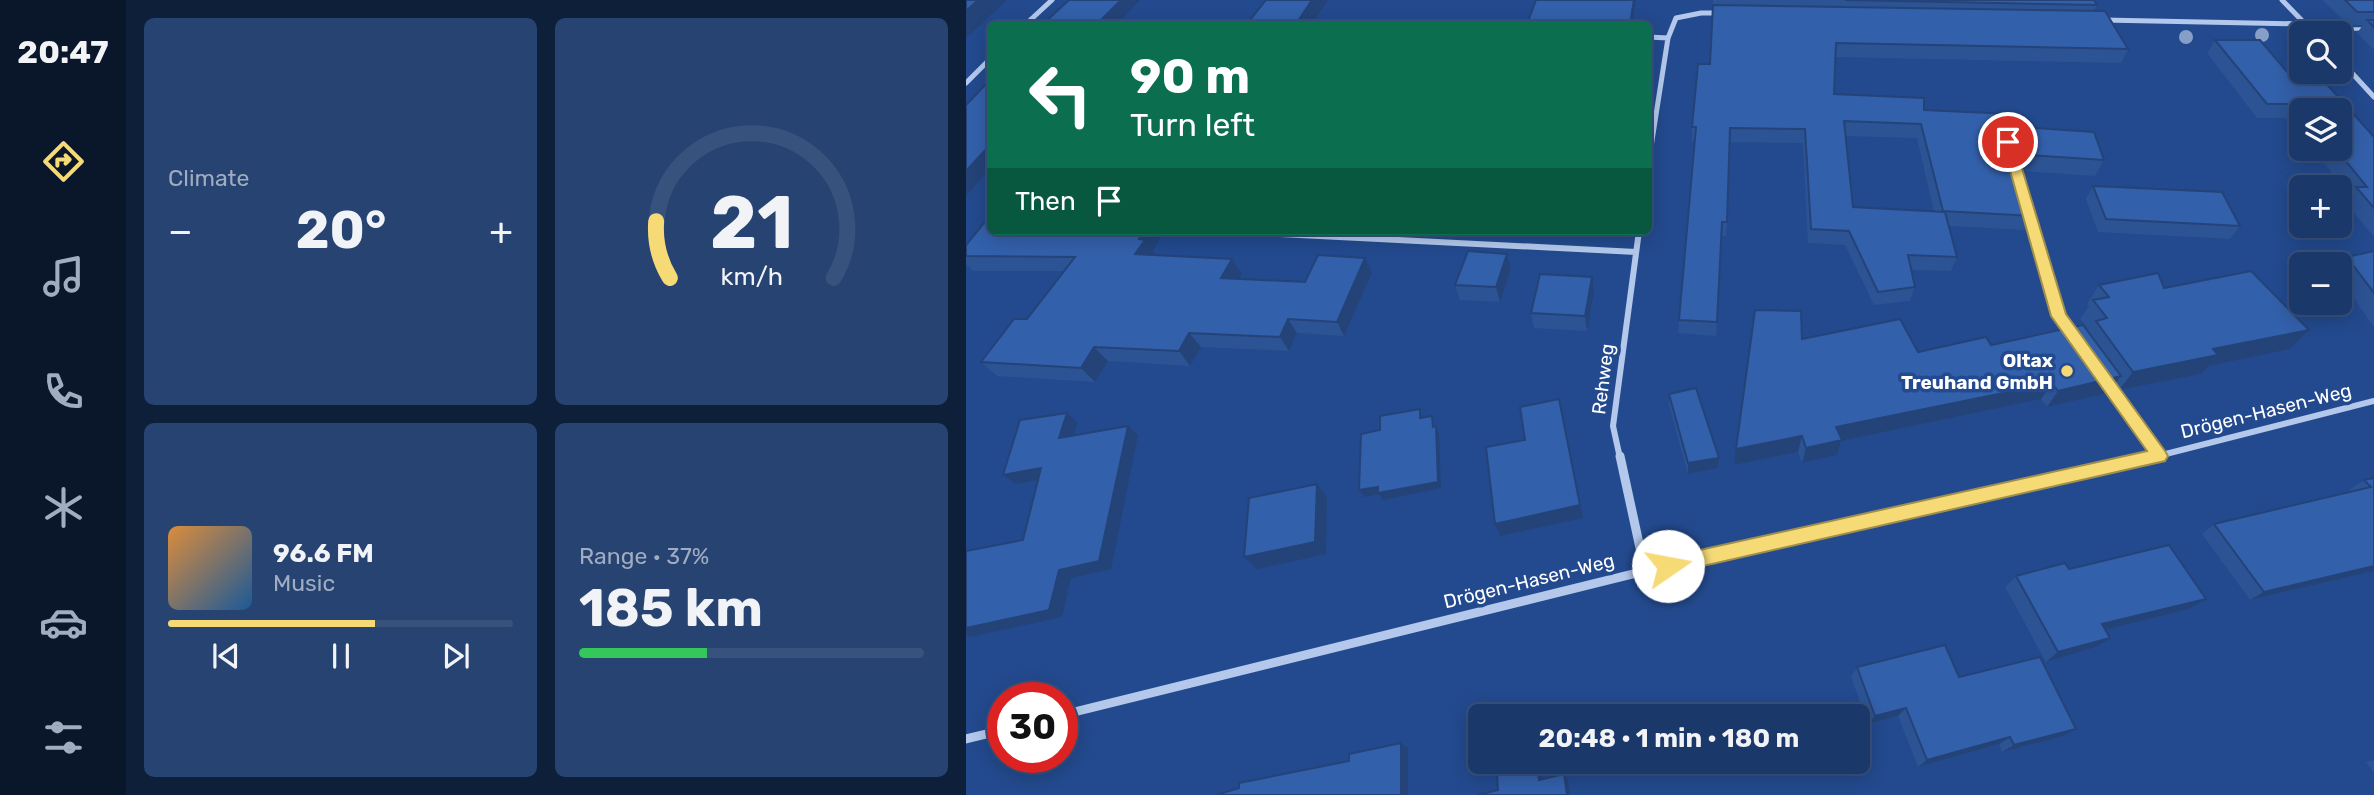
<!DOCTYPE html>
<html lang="en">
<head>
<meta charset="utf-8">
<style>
  body { margin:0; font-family:Rubik,sans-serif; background:#274372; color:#f1f3f6; height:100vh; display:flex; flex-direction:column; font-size:26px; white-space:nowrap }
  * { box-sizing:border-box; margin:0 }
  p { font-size:23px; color:#9facc1 }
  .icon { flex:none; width:38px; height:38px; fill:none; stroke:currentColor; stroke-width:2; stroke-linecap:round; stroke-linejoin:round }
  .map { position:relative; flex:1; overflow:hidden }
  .panel { display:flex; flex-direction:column; gap:18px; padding:18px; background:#0e1f3a; width:840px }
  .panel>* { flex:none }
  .guide { position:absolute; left:21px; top:21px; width:665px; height:214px; border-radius:10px; box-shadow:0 4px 18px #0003,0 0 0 2px #38527e; background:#0b6e4f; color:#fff; overflow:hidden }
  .controls { position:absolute; left:1323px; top:21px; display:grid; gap:14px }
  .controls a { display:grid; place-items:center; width:63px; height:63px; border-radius:10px; background:#1a386a; box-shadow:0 4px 18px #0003,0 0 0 2px #38527e; font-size:35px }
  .speed { position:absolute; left:21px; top:682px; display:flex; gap:14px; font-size:35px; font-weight:700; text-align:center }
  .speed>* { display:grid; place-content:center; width:91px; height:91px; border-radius:50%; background:#1a386a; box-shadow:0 4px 18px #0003,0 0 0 2px #38527e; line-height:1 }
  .speed .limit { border:10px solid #d22; background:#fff; color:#111 }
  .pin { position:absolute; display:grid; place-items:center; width:60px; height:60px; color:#fff; margin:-30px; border:4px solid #fff; border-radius:50%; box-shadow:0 2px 7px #0007 }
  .me { position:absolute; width:77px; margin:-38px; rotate:78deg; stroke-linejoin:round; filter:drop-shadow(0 0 5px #0008) }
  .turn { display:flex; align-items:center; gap:24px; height:147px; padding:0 28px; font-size:32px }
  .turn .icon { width:91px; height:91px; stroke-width:2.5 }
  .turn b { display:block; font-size:49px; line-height:60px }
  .then { display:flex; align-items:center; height:66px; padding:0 28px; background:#0003; gap:14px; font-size:26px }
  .big { font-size:52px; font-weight:700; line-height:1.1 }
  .panel .card { flex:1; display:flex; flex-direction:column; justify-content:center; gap:10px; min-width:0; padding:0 24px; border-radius:10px; background:#274372 }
  .panel .dial { align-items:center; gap:0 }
  .dial svg { height:182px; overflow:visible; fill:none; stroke:#38527e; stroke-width:7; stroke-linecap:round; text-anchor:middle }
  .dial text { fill:#f1f3f6; stroke:none }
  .song { display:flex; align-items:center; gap:21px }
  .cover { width:84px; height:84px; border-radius:10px; background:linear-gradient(135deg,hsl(30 70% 55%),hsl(210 70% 35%)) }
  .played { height:7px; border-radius:4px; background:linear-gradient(90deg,#f6da76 60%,#38527e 60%) }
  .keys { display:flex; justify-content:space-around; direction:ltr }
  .heat { display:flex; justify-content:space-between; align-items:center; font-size:38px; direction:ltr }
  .charge { height:10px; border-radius:5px; background:linear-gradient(90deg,#34c759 37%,#38527e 0) }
  .panel .tiles { flex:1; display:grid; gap:18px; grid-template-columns:repeat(2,1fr) }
  .trip { position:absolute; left:502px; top:704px; width:402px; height:70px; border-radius:10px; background:#1a386a; box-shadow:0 4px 18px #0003,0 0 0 2px #38527e; font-weight:700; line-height:70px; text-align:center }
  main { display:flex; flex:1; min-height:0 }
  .tab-bar { display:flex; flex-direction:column; width:126px; justify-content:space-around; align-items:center; background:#0a162a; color:#9facc1 }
  .tab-bar .icon { width:49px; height:49px }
  .tab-bar .active { color:#f6da76 }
  .tab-bar b { font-size:32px; color:#f1f3f6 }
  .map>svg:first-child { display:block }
</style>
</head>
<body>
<main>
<nav class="tab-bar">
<b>20:47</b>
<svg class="icon active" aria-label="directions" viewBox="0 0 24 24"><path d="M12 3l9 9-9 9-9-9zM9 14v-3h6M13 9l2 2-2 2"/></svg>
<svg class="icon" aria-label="music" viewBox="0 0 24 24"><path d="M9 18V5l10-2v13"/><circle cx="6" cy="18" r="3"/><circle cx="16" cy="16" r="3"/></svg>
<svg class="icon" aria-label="phone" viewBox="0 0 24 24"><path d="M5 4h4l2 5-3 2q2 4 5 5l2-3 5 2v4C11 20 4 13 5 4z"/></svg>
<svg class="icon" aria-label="climate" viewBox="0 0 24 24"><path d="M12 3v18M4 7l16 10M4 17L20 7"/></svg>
<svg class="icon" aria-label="car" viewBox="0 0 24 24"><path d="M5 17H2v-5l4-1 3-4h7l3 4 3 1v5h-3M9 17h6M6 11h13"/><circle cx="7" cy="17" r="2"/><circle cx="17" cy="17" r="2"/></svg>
<svg class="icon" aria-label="filters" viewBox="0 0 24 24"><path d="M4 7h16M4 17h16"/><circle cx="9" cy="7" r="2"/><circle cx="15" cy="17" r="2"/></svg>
</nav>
<section class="panel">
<div class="tiles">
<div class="card"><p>Climate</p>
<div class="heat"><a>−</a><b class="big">20°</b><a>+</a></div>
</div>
<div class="card dial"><svg viewBox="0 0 100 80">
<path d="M14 69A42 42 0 1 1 86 69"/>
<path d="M14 69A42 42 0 0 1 8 44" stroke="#f6da76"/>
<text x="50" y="56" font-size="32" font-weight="700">21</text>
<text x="50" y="72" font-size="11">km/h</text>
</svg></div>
<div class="card">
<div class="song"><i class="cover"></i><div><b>96.6 FM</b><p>Music</p></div></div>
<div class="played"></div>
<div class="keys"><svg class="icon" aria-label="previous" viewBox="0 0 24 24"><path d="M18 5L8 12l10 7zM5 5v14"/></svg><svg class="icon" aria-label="pause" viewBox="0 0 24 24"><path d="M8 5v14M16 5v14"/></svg><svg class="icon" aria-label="next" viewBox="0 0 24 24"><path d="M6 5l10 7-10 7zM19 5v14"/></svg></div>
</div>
<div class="card"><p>Range · 37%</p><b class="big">185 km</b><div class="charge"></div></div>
</div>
</section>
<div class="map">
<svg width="1408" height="795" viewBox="0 0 1408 795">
  <rect width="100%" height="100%" fill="#234a8e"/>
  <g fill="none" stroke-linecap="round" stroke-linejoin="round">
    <path stroke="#b3c8eb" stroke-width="3.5" d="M1345,29H1408"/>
    <path stroke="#b3c8eb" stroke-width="5" d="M1064,215L1093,315L1106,334
      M1142,385L1193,456"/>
    <path stroke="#b3c8eb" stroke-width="5" d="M1316,0L1348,33
      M1137,20L1340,24
      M60,24L86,0
      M682,37L702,38
      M1374,60L1408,97
      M0,83L24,59
      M682,166L702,38L710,18L735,13H755"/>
    <path stroke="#b3c8eb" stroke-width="6" d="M275,232L670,252
      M654,458L647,426L673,231
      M1184,458L1408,401"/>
    <path stroke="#b3c8eb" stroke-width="9" d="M654,456L679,571
      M96,715L679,571L1191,456
      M0,739L37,730"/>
  </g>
  <g fill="#879fc8">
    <circle cx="1296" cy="35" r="7"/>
    <circle cx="1220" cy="37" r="7"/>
  </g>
  <path fill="#2c5393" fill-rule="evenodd" d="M747,0H1128L1131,5L1128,11L1162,49L1155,63L869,57L868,94L958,110L1049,123L1046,131L1049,141L1054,127L1138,160L1129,176L1056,171L1052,157L1050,162L1067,216L1059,230L983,226L991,257L985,271L945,270L949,287L944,301L908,305L879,245L842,243L837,143L764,142L761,222L760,236H756L750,336L712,333L713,320L728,141H726V127L744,64ZM879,136L951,138L968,212L887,207Z
    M1357,0H1408V50L1391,33L1397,25H1382Z
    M1249,40H1294L1328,80H1357L1408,137V237L1378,201L1383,195L1347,149H1374V110H1335V134L1323,118H1291L1241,53Z
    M1127,186L1274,226L1264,239L1132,232L1120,199Z
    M0,245L187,250L190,255L266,259L276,274L273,279L339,282L406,273L378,336L331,333L323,351L235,347L224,366L142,361L129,382L31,376L15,362L61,319L98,271H7L0,264Z
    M1408,251V326H1407L1374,278V264L1381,257Z
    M541,254L545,269L534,302L494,300L489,285Z
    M1133,285L1198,288L1343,330L1324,349L1243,366L1235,374L1153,390L1149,384L1142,393L1081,407L1075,399L875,441L871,455L836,463L832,452L768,465L836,339L952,352L1025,345L1122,332L1123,330L1114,319L1123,306L1121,304Z
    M628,292L621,331L568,328L565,313Z
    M703,394L753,458L752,468L722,474L703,405Z
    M1408,478V571L1284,600L1236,534L1248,524L1385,492L1383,490L1398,480Z
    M1103,569L1240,599L1223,609L1139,630L1130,647L1080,662L1039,587L1050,576Z
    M891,667L993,677L1110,729L1097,736L1036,752L1033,744L952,767L932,716L902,724L885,677Z
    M1408,760V773L1400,762Z"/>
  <path fill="#244378" d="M12,0H41L0,38V11Z
    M155,0H174L151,24H131Z
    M346,0H362L346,24H330Z
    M668,0H670L666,24H664Z
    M24,145V169L0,196V171Z
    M178,231H199L187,250L190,255L169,254L173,239Z
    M541,254L545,269L534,302L530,287Z
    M399,258L406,273L378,336L371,322Z
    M266,259L276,274L265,293L255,278Z
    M626,277L628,292L621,331L619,316Z
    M322,319L331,333L323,351L314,337Z
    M1343,330L1324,349L1243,366L1235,374L1153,390L1167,372L1247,349Z
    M223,333L235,347L224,366L213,351Z
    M128,347L142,361L129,382L115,368Z
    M1155,376L1142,393L1081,407L1092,391Z
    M1086,383L1075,399L875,441L871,455L836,463L840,448L870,427Z
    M101,413L111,422L105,448L93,438Z
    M162,426L172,435L145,569L105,578L96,617L4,637L0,635V628L93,570Z
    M470,426L473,434L475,488L417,500L413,494L398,497L393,490Z
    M836,436L832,452L768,465L770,449Z
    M753,458L752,468L722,474V463Z
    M75,468L87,477L50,484L37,475Z
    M351,484L361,497L360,554L291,569L278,557Z
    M614,505L617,518L534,536L529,524Z
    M1408,566V571L1284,600L1298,592Z
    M1240,599L1223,609L1123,634L1136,624Z
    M1144,638L1130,647L1080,662L1092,652Z
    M940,708L932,716L902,724L909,716Z
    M1110,729L1097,736L1036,752L1048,745Z
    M1044,737L1033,744L952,767L961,760Z
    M435,743L442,748V795H435Z
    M571,765L576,772L577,786L573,780Z
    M598,774L602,780L604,795H601Z"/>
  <path fill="#3360ab" stroke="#244378" stroke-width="2" d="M0,0H12L0,11Z
    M103,0H155L131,24H77Z
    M300,0H346L330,24H281Z
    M570,0H668L664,24H561Z
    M879,0H1128L1131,5Z
    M1379,0H1408V12H1391Z
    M747,5L1139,11L1162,49L870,43L868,94L958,98V110L1046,114L1049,123L1045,129L1053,155H1048L1067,216L977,211L955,124L878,121L887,207L979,212L991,257L942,255L949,287L912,292L883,231L845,229L839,129L764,128L761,222H756L751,322L713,320L730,127H726L732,64H744Z
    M1401,20H1408V27Z
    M1249,40H1294L1328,80H1357L1408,137V208L1390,187H1401L1370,149H1374V110H1338L1333,104H1301Z
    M24,80V145L0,171V105Z
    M1054,127L1128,132L1138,160L1063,155Z
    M1127,186L1256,192L1274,226L1140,219Z
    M18,223H24V231H178L173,239L179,240L169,254L266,259L255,278L339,282L352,255L399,258L371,322L322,319L314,337L223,333L213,351L128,347L115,368L15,362L48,319H61L109,257L0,256V245Z
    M502,251L541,254L530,287L489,285Z
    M1408,251V293L1381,257Z
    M1285,271L1343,330L1247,349L1252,355L1167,372L1130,321L1141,318L1127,300L1143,297L1133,285L1192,273L1198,288Z
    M574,274L626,277L619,316L565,313Z
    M789,310L835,311L836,339L934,319L952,352L1020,337L1025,345L1117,325L1155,376L1092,391L1086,383L870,427L876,440L840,448L836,436L770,449Z
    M730,388L753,458L722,463L703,394Z
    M593,399L614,505L529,524L520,447L559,440L554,407Z
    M454,409V418L466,416L467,427L470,426L472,482L412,493V487L393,490L395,434L414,430V416Z
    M101,413L93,438L162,426L133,561L93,570L83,610L0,628V551L57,540L75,468L37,475L54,420Z
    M1408,478V566L1298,592L1248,524L1405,487L1398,480Z
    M351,484L349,542L278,557L283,498Z
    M1203,545L1240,599L1136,624L1144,638L1092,652L1050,576L1099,563L1103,569Z
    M979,645L993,677L1074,657L1110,729L1048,745L1044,737L961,760L940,708L909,716L891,667Z
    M435,743V795H250L273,788V783L383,761V754Z
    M571,765L573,780L598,774L601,795H512L532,790L531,774Z"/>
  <path fill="#f6da76" stroke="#a08e4d" stroke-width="2" d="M1042,139L1048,142L1100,314L1199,451L1202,456L1199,461L702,574L696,572L693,566L696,560L702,557L1181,451L1085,316L1036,142Z"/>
  <circle fill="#f6da76" stroke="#234a8e" stroke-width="2.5" cx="1101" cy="371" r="7"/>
  <g text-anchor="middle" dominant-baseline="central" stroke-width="7" stroke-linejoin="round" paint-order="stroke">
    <g font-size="19" font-weight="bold" fill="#fff" stroke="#234a8e" text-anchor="end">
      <text x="1087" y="360">Oltax<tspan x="1087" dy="22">Treuhand GmbH</tspan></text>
    </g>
    <g font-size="19" fill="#fff" stroke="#234a8e">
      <text transform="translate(637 379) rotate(-83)">Rehweg</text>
      <text transform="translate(1300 411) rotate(-14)">Drögen-Hasen-Weg</text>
      <text transform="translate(563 581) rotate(-14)">Drögen-Hasen-Weg</text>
    </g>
  </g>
</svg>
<div class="controls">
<a><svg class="icon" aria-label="search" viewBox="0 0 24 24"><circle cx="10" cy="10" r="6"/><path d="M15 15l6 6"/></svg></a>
<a><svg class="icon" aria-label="layers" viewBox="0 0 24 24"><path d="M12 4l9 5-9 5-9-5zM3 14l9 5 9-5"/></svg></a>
<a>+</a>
<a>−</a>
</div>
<div class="speed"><div class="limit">30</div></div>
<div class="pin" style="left:1042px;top:142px;background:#d93025"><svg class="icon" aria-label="arrive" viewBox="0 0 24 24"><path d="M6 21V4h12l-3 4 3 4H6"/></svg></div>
<svg class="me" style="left:702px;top:566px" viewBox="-20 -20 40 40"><circle r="19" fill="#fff"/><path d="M0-13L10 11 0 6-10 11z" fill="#f6da76"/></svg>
<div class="trip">20:48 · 1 min · 180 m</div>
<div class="guide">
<div class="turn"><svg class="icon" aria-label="left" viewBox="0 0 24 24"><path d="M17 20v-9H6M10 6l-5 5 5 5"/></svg><div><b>90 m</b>Turn left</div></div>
<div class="then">Then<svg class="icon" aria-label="arrive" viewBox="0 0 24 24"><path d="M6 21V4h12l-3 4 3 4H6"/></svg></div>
</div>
</div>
</main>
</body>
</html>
